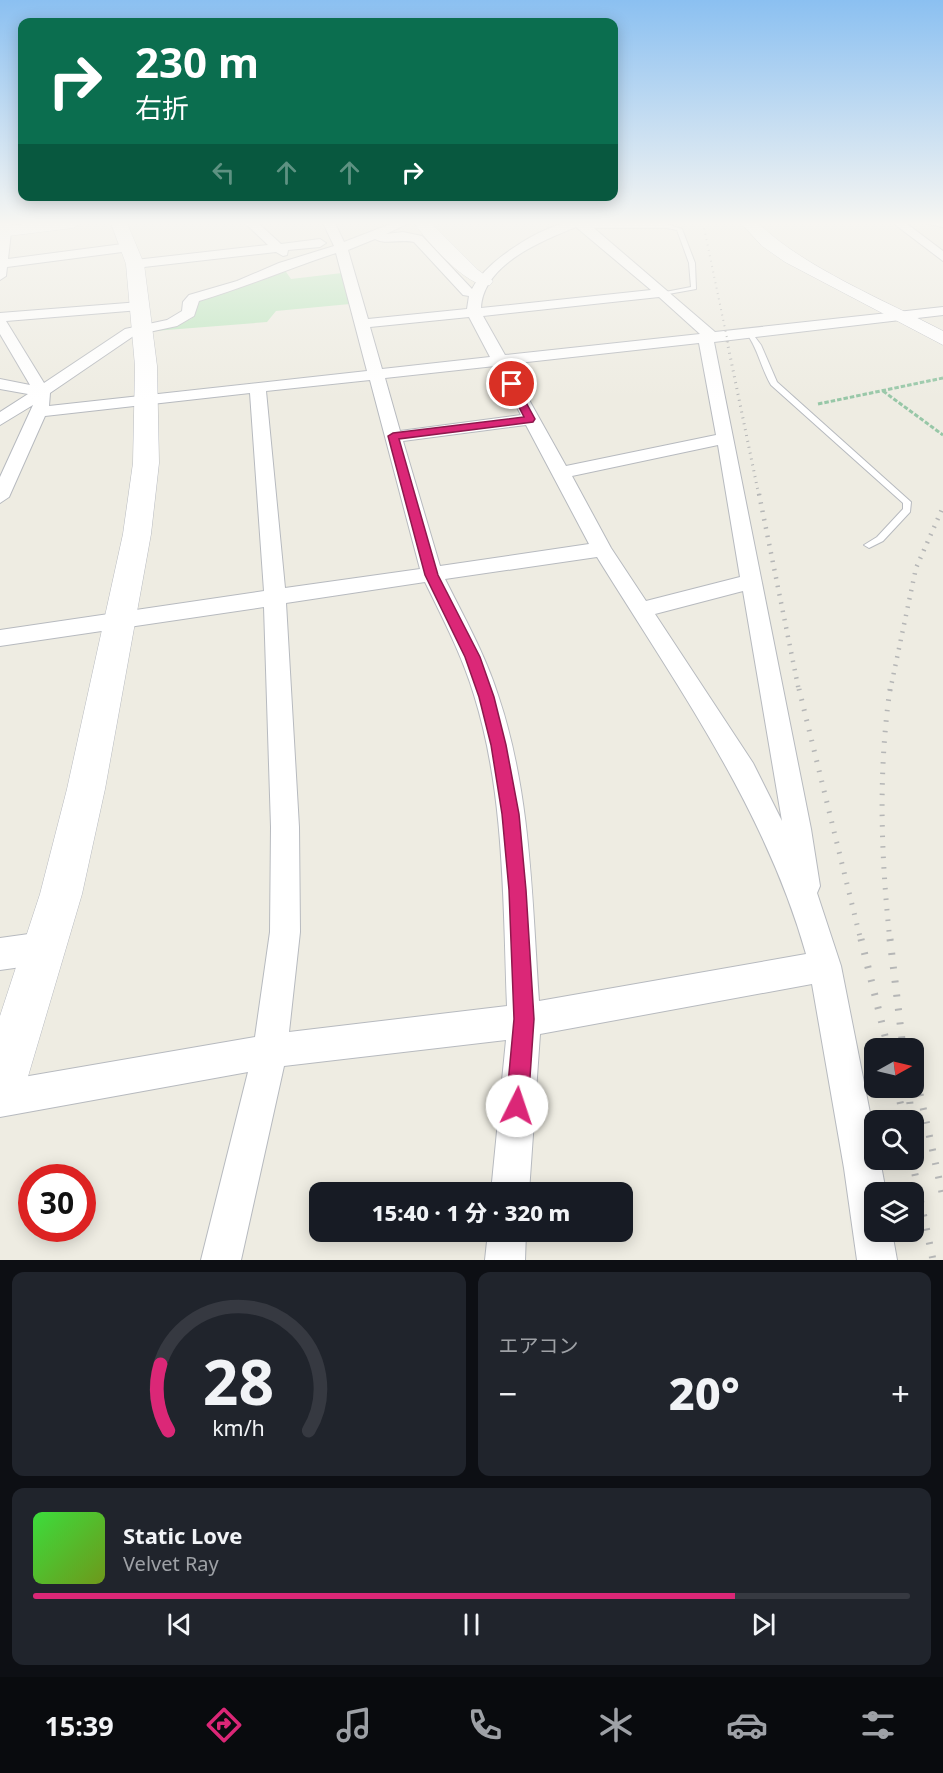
<!DOCTYPE html>
<html lang="ja">
<head>
<meta charset="utf-8">
<style>
  body { margin:0; font-family:"Noto Sans","Noto Sans JP",sans-serif; background:#20242c; color:#f1f3f6; height:100vh; display:flex; flex-direction:column; font-size:22px; white-space:nowrap }
  * { box-sizing:border-box; margin:0 }
  p { font-size:20px; color:#9ea1a6 }
  .icon { flex:none; width:33px; height:33px; fill:none; stroke:currentColor; stroke-width:2; stroke-linecap:round; stroke-linejoin:round }
  .map { position:relative; height:1260px; overflow:hidden }
  .details { display:flex; flex-direction:column; gap:12px; padding:12px; background:#0d0f14; flex:1 }
  .details>* { flex:none }
  .hud { position:absolute; left:18px; top:18px; width:600px; height:183px; border-radius:12px; box-shadow:0 3px 15px #0003; background:#0b6e4f; color:#fff; overflow:hidden }
  .needle { width:39px; rotate:82deg }
  .buttons { position:absolute; left:864px; top:1038px; display:grid; gap:12px }
  .buttons a { display:grid; place-items:center; width:60px; height:60px; border-radius:12px; background:#171b24; box-shadow:0 3px 15px #0003; font-size:30px }
  .speed { position:absolute; left:18px; top:1164px; display:flex; gap:12px; font-size:30px; font-weight:700; text-align:center }
  .speed>* { display:grid; place-content:center; width:78px; height:78px; border-radius:50%; background:#171b24; box-shadow:0 3px 15px #0003; line-height:1 }
  .speed .limit { border:9px solid #d22; background:#fff; color:#111 }
  .pin { position:absolute; display:grid; place-items:center; width:51px; height:51px; color:#fff; margin:-26px; border:3px solid #fff; border-radius:50%; box-shadow:0 2px 6px #0007 }
  .me { position:absolute; width:66px; margin:-33px; rotate:4deg; stroke-linejoin:round; filter:drop-shadow(0 0 4px #0008) }
  .turn { display:flex; align-items:center; gap:21px; height:126px; padding:0 18px; font-size:27px }
  .turn .icon { width:78px; height:78px; stroke-width:2.5 }
  .turn b { display:block; font-size:42px; line-height:51px }
  .lanes { display:flex; align-items:center; height:57px; padding:0 18px; background:#0003; justify-content:center; gap:30px; direction:ltr }
  .lanes .off { opacity:.35 }
  .big { font-size:45px; font-weight:800; line-height:1.1 }
  .details .tile { flex:1; display:flex; flex-direction:column; justify-content:center; gap:9px; min-width:0; padding:0 21px; border-radius:12px; background:#20242c }
  .details .dial { align-items:center; gap:0 }
  .dial svg { height:156px; overflow:visible; fill:none; stroke:#363941; stroke-width:7; stroke-linecap:round; text-anchor:middle }
  .dial text { fill:#f1f3f6; stroke:none }
  .song { display:flex; align-items:center; gap:18px }
  .cover { width:72px; height:72px; border-radius:9px; background:linear-gradient(135deg,hsl(120 70% 55%),hsl(80 70% 35%)) }
  .played { height:6px; border-radius:3px; background:linear-gradient(90deg,#db2777 80%,#363941 80%) }
  .keys { display:flex; justify-content:space-around; direction:ltr }
  .heat { display:flex; justify-content:space-between; align-items:center; font-size:33px; direction:ltr }
  .details .tiles { flex:1; display:grid; gap:12px; grid-template-columns:1fr 1fr }
  .tile:last-child { grid-column:span 2 }
  .trip { position:absolute; left:309px; top:1182px; width:324px; height:60px; border-radius:12px; background:#171b24; box-shadow:0 3px 15px #0003; font-weight:800; line-height:60px; text-align:center }
  .tabs { display:flex; height:96px; justify-content:space-around; align-items:center; background:#090b0e; color:#9ea1a6 }
  .tabs .icon { width:42px; height:42px }
  .tabs .active { color:#db2777 }
  .tabs b { font-size:27px; color:#f1f3f6 }
  .map>svg:first-child { display:block }
</style>
</head>
<body>
<div class="map">
<svg width="943" height="1260" viewBox="0 0 943 1260">
  <rect width="100%" height="100%" fill="#eeece2"/>
  <path fill="#bee6c0" d="M284,269L291,279L342,273L350,304L276,311L267,322L154,331L191,319L196,310V301L248,285Z"/>
  <g fill="none" stroke-linecap="round" stroke-linejoin="round">
    <defs>
      <path id="lane" d="M667,224L682,229L695,263L696,289L663,295L660,293L691,287L689,263L677,230L667,228H585L582,226L585,224Z
        M748,333H752L761,345L777,382L911,502L910,512L883,541L869,548L864,545L877,537L903,509V503L771,385C761,368 758,349 747,334Z"/>
      <path id="street" d="M0,223H12L8,259L130,243L136,247L130,251L7,267L6,276L0,280Z
        M245,223H258L281,244L320,239L326,243L320,247L288,250L287,255L283,256L276,252L135,268L129,264L135,260L268,245Z
        M323,223H335L344,242L393,223H409L386,234L403,232L422,236L472,289C486,261 535,231 564,223C571,222 580,223 588,223L715,332L943,307V315L714,342L811,829L820,886L817,893L841,966L874,1133V1160H880L886,1192H874V1232H892L897,1260H857L844,1168L812,984L540,1034L529,1192H491L506,1040L284,1066L241,1260H201L248,1072L0,1117V1081L255,1037L270,932L271,827L264,607L0,646V630L264,591L250,393L45,416L9,497L0,503V477L33,405L0,425V412L28,394L0,389V379L30,385L0,334V313L140,302L147,306L140,310L6,321L44,383L125,329L167,320L182,311L183,302L189,295L237,281L279,263L334,246ZM576,227L651,290L481,308C483,264 542,241 576,227ZM375,239C384,245 402,239 414,242L463,295L469,296L467,309L368,319L348,250ZM336,253L367,371L49,406L50,393L135,335L177,326L194,316L199,301C246,287 290,268 336,253ZM659,297L700,334L505,355L483,316ZM469,317L490,357L382,369L370,327ZM699,343L716,435L566,466L509,364ZM495,366L521,415L400,431L385,378ZM370,380L420,569L285,588L266,391ZM526,425L589,544L440,566L403,441ZM718,445L740,577L646,601L611,548L572,476ZM597,557C675,683 765,808 806,954L539,1001C532,900 531,792 498,695C485,654 464,617 445,579ZM425,582C443,619 462,655 474,695C505,794 503,904 507,1006L289,1032L300,932L299,827L286,603ZM743,591L782,821L753,763L655,614Z
        M893,223H906L943,251V261Z
        M924,223H943V227Z
        M43,932L54,937L59,948L54,959L43,964L0,970V938Z
        M488,1232H526L525,1260H485Z"/>
      <path id="secondary" d="M33,223H81L73,228L0,237V227Z
        M111,223H127L144,264L157,366L159,463L151,534L105,789L82,894L24,1090L17,1107L0,1114V1016L40,894L67,789L123,534L133,463L135,366L126,264Z
        M414,223H431L478,270L493,281L490,285C469,290 426,240 414,223Z
        M741,223H758C803,267 886,301 943,331V345L785,262L762,246Z"/>
    </defs>
    <use href="#lane" stroke="#b7babf" stroke-width="2"/>
    <use href="#street" stroke="#b7babf" stroke-width="2"/>
    <use href="#secondary" stroke="#b8bbc1" stroke-width="1"/>
    <path stroke="#97c7a7" stroke-width="3" stroke-dasharray="4.5 2" stroke-linecap="butt" d="M883,391L943,435
      M818,404L943,378"/>
    <use href="#lane" fill="#fff" fill-rule="evenodd"/>
    <use href="#street" fill="#fff" fill-rule="evenodd"/>
    <use href="#secondary" fill="#fff" fill-rule="evenodd"/>
    <path stroke="#b5b6b6" stroke-width="2" stroke-dasharray="1 4.5" stroke-linecap="butt" d="M703,223L728,343"/>
    <path stroke="#b5b6b6" stroke-width="3" stroke-dasharray="1 5" stroke-linecap="butt" d="M727,341L759,496"/>
    <path stroke="#b5b6b6" stroke-width="4.5" stroke-dasharray="1.5 7" stroke-linecap="butt" d="M759,494L799,691
      M890,691L916,568L943,507"/>
    <path stroke="#b5b6b6" stroke-width="5" stroke-dasharray="1.5 9" stroke-linecap="butt" d="M799,689L861,941
      M890,689C878,773 881,857 890,941"/>
    <path stroke="#b5b6b6" stroke-width="7" stroke-dasharray="2 12" stroke-linecap="butt" d="M861,939L888,1048
      M890,939L903,1048
      M914,1067L943,1197
      M897,1088L904,1120
      M908,1088L912,1120
      M914,1133L918,1167
      M912,1160L933,1260"/>
  </g>
  <linearGradient id="sky" x2="0" y2="1"><stop stop-color="#8bc0f1"/><stop offset="0.56" stop-color="#f7f6f2"/><stop offset="1" stop-color="#f7f6f2" stop-opacity="0"/></linearGradient>
  <rect width="943" height="399" fill="url(#sky)"/>
  <path fill="#db2777" stroke="#8e194d" stroke-width="1.5" d="M512,382L516,384L535,419L533,422L399,439L438,575L480,657L494,697L506,745L519,814L526,890L534,1019L528,1106L524,1113L517,1116L509,1113L506,1106L514,1019L509,890L502,814L491,745L479,697L465,657L425,575L388,436L393,433L524,417L507,384Z"/>
</svg>
<div class="buttons">
<a><svg class="needle" viewBox="-14 -14 28 28"><path d="M0-13l5 13h-10z" fill="#e53935"/><path d="M0 13l5-13h-10z" fill="#9ea1a6"/></svg></a>
<a><svg class="icon" aria-label="search" viewBox="0 0 24 24"><circle cx="10" cy="10" r="6"/><path d="M15 15l6 6"/></svg></a>
<a><svg class="icon" aria-label="layers" viewBox="0 0 24 24"><path d="M12 4l9 5-9 5-9-5zM3 14l9 5 9-5"/></svg></a>
</div>
<div class="speed"><div class="limit">30</div></div>
<div class="pin" style="left:512px;top:384px;background:#d93025"><svg class="icon" aria-label="arrive" viewBox="0 0 24 24"><path d="M6 21V4h12l-3 4 3 4H6"/></svg></div>
<svg class="me" style="left:517px;top:1106px" viewBox="-20 -20 40 40"><circle r="19" fill="#fff"/><path d="M0-13L10 11 0 6-10 11z" fill="#db2777"/></svg>
<div class="trip">15:40 · 1 分 · 320 m</div>
<div class="hud">
<div class="turn"><svg class="icon" aria-label="right" viewBox="0 0 24 24"><path d="M7 20v-9h11M14 6l5 5-5 5"/></svg><div><b>230 m</b>右折</div></div>
<div class="lanes"><svg class="icon off" aria-label="left" viewBox="0 0 24 24"><path d="M17 20v-9H6M10 6l-5 5 5 5"/></svg><svg class="icon off" aria-label="ahead" viewBox="0 0 24 24"><path d="M12 20V5M6 11l6-6 6 6"/></svg><svg class="icon off" aria-label="ahead" viewBox="0 0 24 24"><path d="M12 20V5M6 11l6-6 6 6"/></svg><svg class="icon" aria-label="right" viewBox="0 0 24 24"><path d="M7 20v-9h11M14 6l5 5-5 5"/></svg></div>
</div>
</div>
<section class="details">
<div class="tiles">
<div class="tile dial"><svg viewBox="0 0 100 80">
<path d="M14 69A42 42 0 1 1 86 69"/>
<path d="M14 69A42 42 0 0 1 10 35" stroke="#db2777"/>
<text x="50" y="56" font-size="32" font-weight="700">28</text>
<text x="50" y="72" font-size="11">km/h</text>
</svg></div>
<div class="tile"><p>エアコン</p>
<div class="heat"><a>−</a><b class="big">20°</b><a>+</a></div>
</div>
<div class="tile">
<div class="song"><i class="cover"></i><div><b>Static Love</b><p>Velvet Ray</p></div></div>
<div class="played"></div>
<div class="keys"><svg class="icon" aria-label="previous" viewBox="0 0 24 24"><path d="M18 5L8 12l10 7zM5 5v14"/></svg><svg class="icon" aria-label="pause" viewBox="0 0 24 24"><path d="M8 5v14M16 5v14"/></svg><svg class="icon" aria-label="next" viewBox="0 0 24 24"><path d="M6 5l10 7-10 7zM19 5v14"/></svg></div>
</div>
</div>
</section>
<nav class="tabs">
<b>15:39</b>
<svg class="icon active" aria-label="directions" viewBox="0 0 24 24"><path d="M12 3l9 9-9 9-9-9zM9 14v-3h6M13 9l2 2-2 2"/></svg>
<svg class="icon" aria-label="music" viewBox="0 0 24 24"><path d="M9 18V5l10-2v13"/><circle cx="6" cy="18" r="3"/><circle cx="16" cy="16" r="3"/></svg>
<svg class="icon" aria-label="phone" viewBox="0 0 24 24"><path d="M5 4h4l2 5-3 2q2 4 5 5l2-3 5 2v4C11 20 4 13 5 4z"/></svg>
<svg class="icon" aria-label="climate" viewBox="0 0 24 24"><path d="M12 3v18M4 7l16 10M4 17L20 7"/></svg>
<svg class="icon" aria-label="car" viewBox="0 0 24 24"><path d="M5 17H2v-5l4-1 3-4h7l3 4 3 1v5h-3M9 17h6M6 11h13"/><circle cx="7" cy="17" r="2"/><circle cx="17" cy="17" r="2"/></svg>
<svg class="icon" aria-label="filters" viewBox="0 0 24 24"><path d="M4 7h16M4 17h16"/><circle cx="9" cy="7" r="2"/><circle cx="15" cy="17" r="2"/></svg>
</nav>
</body>
</html>
